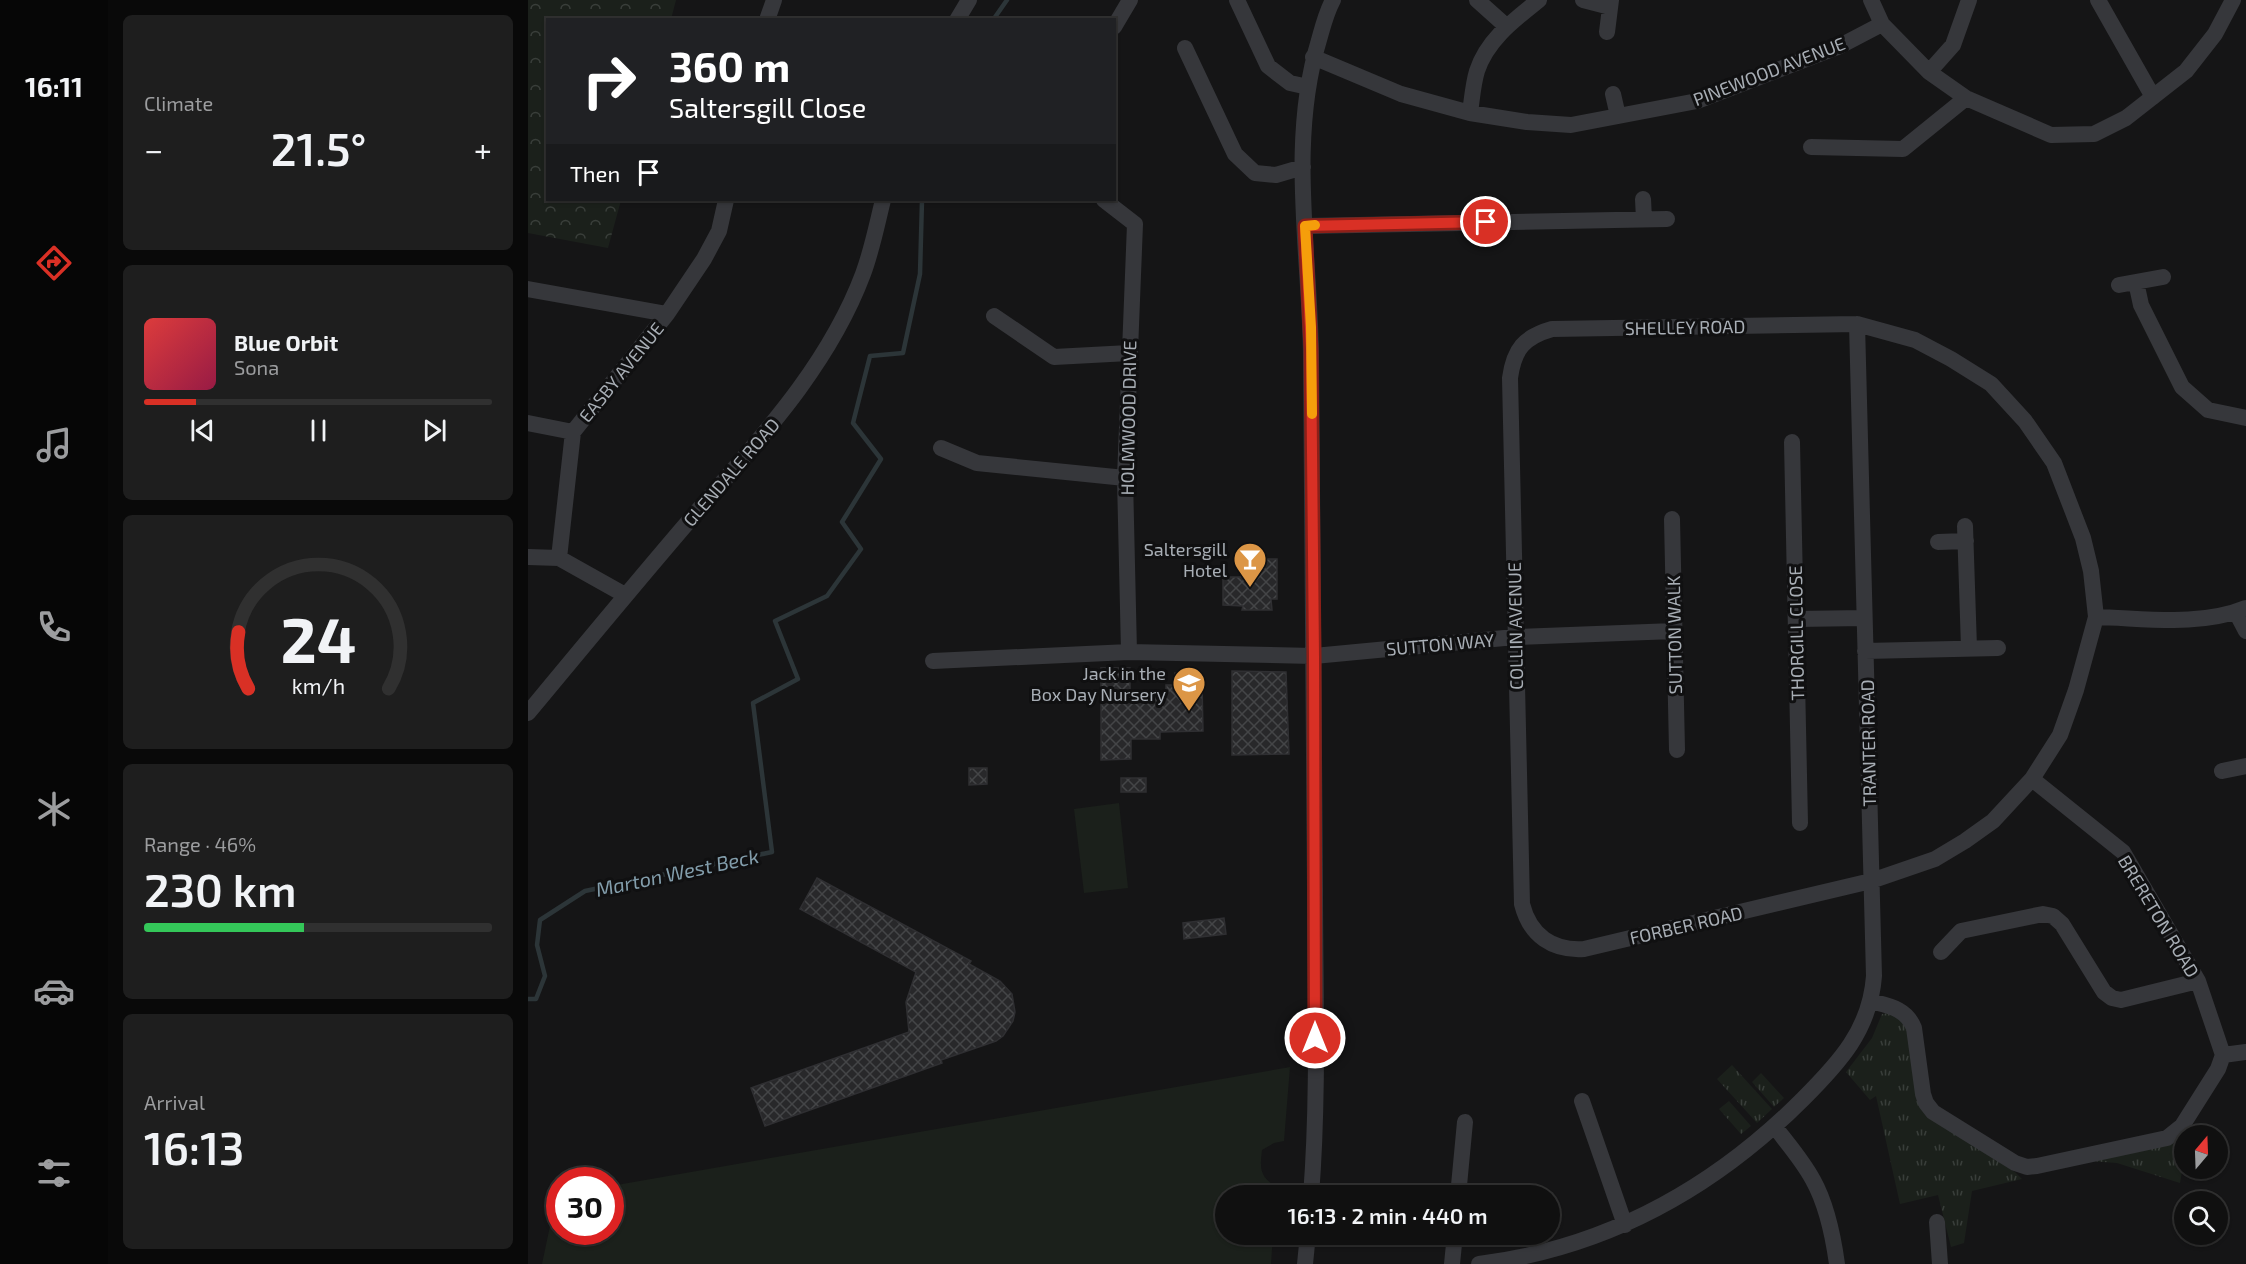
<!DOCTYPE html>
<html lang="en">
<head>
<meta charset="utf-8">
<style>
  body { margin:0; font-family:"Exo 2",sans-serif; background:#1e1e1e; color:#f1f3f6; height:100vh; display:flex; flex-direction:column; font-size:22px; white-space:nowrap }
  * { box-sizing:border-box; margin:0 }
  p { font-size:20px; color:#9c9d9f }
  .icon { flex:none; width:33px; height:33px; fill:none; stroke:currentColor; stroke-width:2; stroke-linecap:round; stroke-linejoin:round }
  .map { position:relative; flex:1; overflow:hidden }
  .panel { display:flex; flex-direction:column; gap:15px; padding:15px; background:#090909; width:420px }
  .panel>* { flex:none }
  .guide { position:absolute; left:18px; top:18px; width:570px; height:183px; border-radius:0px; box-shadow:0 2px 4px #0004,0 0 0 2px #303030; background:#202124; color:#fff; overflow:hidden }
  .needle { width:39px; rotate:19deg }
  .fabs { position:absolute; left:1646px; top:1125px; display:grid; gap:12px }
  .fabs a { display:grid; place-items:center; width:54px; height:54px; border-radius:50%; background:#101010; box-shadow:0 2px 4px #0004,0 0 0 2px #303030; font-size:30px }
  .speed { position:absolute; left:18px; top:1167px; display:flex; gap:12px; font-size:30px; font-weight:700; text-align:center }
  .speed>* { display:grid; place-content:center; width:78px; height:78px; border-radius:50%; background:#101010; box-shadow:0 2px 4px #0004,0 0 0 2px #303030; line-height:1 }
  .speed .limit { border:9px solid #d22; background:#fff; color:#111 }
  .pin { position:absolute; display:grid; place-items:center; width:51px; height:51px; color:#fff; margin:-26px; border:3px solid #fff; border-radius:50%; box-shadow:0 2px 6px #0007 }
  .me { position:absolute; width:66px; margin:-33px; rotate:0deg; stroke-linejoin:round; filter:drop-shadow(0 0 4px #0008) }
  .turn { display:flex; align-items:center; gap:21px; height:126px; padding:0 24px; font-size:27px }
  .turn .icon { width:78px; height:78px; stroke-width:2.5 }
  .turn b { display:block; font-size:42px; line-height:51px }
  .then { display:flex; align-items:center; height:57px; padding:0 24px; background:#0003; gap:12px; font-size:22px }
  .big { font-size:45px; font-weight:600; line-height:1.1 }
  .panel .card { flex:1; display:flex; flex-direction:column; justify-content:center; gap:9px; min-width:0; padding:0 21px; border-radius:9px; background:#1e1e1e }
  .panel .dial { align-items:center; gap:0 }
  .dial svg { height:156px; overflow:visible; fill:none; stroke:#303030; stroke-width:7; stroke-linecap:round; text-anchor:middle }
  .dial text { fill:#f1f3f6; stroke:none }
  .song { display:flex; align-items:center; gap:18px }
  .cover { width:72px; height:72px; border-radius:9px; background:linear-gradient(135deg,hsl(0 70% 55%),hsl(340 70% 35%)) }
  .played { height:6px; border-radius:3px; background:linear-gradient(90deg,#d93025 15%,#303030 15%) }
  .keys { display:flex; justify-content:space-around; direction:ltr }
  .heat { display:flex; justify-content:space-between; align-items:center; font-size:33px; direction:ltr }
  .charge { height:9px; border-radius:4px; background:linear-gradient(90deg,#34c759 46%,#303030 0) }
  .trip { position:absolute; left:687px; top:1185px; width:345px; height:60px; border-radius:30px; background:#101010; box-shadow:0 2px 4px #0004,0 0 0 2px #303030; font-weight:600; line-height:60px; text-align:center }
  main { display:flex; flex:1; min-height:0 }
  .dock { display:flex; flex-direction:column; width:108px; justify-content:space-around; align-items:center; background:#060606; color:#9c9d9f }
  .dock .icon { width:42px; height:42px }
  .dock .current { color:#d93025 }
  .dock b { font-size:27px; color:#f1f3f6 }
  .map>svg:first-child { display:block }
</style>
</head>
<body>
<main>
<nav class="dock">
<b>16:11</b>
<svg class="icon current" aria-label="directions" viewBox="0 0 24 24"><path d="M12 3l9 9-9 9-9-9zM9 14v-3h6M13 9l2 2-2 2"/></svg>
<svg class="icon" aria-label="music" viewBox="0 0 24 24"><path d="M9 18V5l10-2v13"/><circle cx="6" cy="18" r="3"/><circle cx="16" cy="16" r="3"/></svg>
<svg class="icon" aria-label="phone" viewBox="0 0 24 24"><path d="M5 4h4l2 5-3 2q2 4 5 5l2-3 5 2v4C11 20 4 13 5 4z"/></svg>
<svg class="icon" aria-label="climate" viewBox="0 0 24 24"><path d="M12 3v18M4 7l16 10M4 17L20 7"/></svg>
<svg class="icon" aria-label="car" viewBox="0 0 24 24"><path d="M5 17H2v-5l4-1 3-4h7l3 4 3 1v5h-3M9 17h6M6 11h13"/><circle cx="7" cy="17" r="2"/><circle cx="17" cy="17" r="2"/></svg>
<svg class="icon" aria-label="filters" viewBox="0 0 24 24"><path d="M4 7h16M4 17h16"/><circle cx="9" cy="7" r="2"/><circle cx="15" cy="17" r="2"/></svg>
</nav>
<section class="panel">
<div class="card"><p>Climate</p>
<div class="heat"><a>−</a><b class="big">21.5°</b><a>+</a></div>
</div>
<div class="card">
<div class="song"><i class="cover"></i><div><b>Blue Orbit</b><p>Sona</p></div></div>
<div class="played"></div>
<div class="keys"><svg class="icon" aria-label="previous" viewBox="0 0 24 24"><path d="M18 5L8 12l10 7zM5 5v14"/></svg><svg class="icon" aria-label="pause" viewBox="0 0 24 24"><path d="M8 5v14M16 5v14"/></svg><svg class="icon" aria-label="next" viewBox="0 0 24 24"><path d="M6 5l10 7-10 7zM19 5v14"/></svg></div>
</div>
<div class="card dial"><svg viewBox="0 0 100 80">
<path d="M14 69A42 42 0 1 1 86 69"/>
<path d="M14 69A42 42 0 0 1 9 40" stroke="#d93025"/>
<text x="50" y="56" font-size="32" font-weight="700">24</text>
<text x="50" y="72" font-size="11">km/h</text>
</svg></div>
<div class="card"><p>Range · 46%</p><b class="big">230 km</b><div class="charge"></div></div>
<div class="card"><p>Arrival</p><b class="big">16:13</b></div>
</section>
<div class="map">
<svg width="1718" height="1264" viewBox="0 0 1718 1264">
  <defs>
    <pattern id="grass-tufts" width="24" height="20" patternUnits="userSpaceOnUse" patternTransform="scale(1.5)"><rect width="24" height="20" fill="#1b201b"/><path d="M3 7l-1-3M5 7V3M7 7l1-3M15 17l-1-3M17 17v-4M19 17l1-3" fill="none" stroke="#393e3a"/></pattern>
    <pattern id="forest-crowns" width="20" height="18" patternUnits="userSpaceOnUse" patternTransform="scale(1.5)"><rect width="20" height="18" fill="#1b201b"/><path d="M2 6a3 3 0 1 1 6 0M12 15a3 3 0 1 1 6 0" fill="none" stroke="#393e3a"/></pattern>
    <pattern id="building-cross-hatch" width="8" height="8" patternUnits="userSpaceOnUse" patternTransform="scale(1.5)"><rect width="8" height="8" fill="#28282a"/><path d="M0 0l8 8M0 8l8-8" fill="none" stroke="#444547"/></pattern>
  </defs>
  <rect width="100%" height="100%" fill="#151516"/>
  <path fill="url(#grass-tufts)" d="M1360,1013L1377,1021L1402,1118L1487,1172L1494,1179L1444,1191L1436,1243L1423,1247L1410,1195L1372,1204L1348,1096L1342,1100L1318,1072L1344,1038L1354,1014Z
    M1204,1065L1244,1109L1229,1123L1189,1079Z
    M1233,1073L1256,1098L1246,1107L1224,1082Z
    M1201,1101L1223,1126L1213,1134L1191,1109Z
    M1656,1133V1159L1652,1183L1589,1163L1562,1161Z"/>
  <path fill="url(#forest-crowns)" d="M0,0H148L143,19L20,20V200H93L80,248L0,233Z"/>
  <path fill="#1b201b" d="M591,803L600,888L556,893L546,809Z
    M762,1067L756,1141L746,1143L734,1150C732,1168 731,1177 749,1187L748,1195L698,1196V1234L745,1235L743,1264H14L22,1226L31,1215L32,1232H82L83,1186Z"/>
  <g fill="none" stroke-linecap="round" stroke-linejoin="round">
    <path stroke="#2c3538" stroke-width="4.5" d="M465,20L479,0
      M0,999H8L17,976L9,945L12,920L57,891L244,852L225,703L270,679L247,621L299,596L333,549L314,522L353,459L325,423L342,356L375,353L392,274L394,200"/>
  </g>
  <path fill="url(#building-cross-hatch)" stroke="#2f2f32" stroke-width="1.5" d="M717,552L734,553V559H749V599H743L744,610H714L715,606L695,605V577H713L712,559H718Z
    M573,668H602V693H638V685H647V673H665V683H674L675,731L632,732V739H603V759L573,760Z
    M704,671L758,672L761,754L704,755Z
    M441,768H459V784L441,785Z
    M593,778H618V792H593Z
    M289,878L443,961L441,964L472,981L484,994L487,1012L485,1021L475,1036L468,1041L413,1060L414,1063L237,1126L223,1088L381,1032L378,1002L388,972L272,909Z
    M696,918L698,934L656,939L655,923Z"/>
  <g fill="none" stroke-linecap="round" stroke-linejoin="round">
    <path stroke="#36373b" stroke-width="16" d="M709,0L740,66L762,83L780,87
      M949,0L978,26
      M1055,0L1082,7
      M1343,0L1354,24L1401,72L1438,98L1523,135L1566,134L1598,118L1658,71L1687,34L1705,0
      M1570,0L1625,97
      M239,20L246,0
      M429,20L441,0
      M586,27L602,0
      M1079,32L1083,0
      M657,48L707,154L727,173L748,175L775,167
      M785,57L873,94L942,113L999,122L1043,125L1169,101L1312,46L1354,24
      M1401,72L1425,45L1441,0
      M1085,94L1090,116
      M942,113C944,99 945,84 949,71C959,40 986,20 1011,0
      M1283,147L1375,149L1438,98
      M1115,199L1116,219
      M576,200L607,224L597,478L601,652
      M777,226L1139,219
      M1608,282L1613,305L1654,387L1680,410L1718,418
      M1591,285L1635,277
      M0,289L139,314
      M466,316L526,357L601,353
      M1329,324L1387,340L1423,359L1463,384L1497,421L1526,463L1555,538L1563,571L1568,617L1548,690L1532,735L1504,779L1465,821L1437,841L1407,859L1343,881L1056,949C1025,951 1002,936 994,904L982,378C986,349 996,337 1024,329Z
      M0,423L45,432
      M1264,442L1272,823
      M413,448L449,463L597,478
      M1144,519L1149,750
      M1437,526L1441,648
      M1410,542L1438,541
      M0,557L31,558L97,595
      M31,558L45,432L139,314L176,259L191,231L198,200
      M1708,612L1718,631
      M1568,617C1616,618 1672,627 1718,608
      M1268,619L1336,618
      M1337,651L1470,648
      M405,661L601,652L786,656L987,637L1146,631
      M0,713C53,649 106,585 160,522C226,445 299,370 335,274C344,250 349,224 355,200
      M1694,771L1718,766
      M1504,779L1595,852L1670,981L1695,1055
      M1413,952L1433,931L1515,914L1525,916L1534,924L1576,992L1584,998L1593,1000L1670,981
      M1342,1001C1361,1006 1378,1008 1386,1028L1395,1094L1398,1103L1405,1112L1487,1163L1499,1167L1509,1166L1639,1138L1654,1126L1690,1069L1695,1055
      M1695,1055L1718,1052
      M1054,1101L1097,1225
      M1247,1127C1260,1144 1275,1161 1285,1180C1299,1205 1305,1235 1309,1264
      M783,1196C791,1093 787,991 787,888C787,711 785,534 783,357C782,253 760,142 791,40C795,26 798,13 805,0
      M930,1196L937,1122
      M1409,1222L1412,1264
      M777,1264L780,1234
      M924,1264L927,1234
      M951,1264C1078,1248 1185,1189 1275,1099C1311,1063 1342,1030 1346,976L1329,324"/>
  </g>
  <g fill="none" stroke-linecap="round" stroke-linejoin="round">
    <defs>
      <path id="route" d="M787,1038L786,656L783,349L777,226L958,222"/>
    </defs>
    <use href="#route" stroke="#8d1f18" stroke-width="15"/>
    <use href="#route" stroke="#d93025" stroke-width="10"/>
    <path stroke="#f59e0b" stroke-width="10" d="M784,414L783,327L777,226L787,225"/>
  </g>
  <defs>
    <symbol id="bar-pin" viewBox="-11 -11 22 30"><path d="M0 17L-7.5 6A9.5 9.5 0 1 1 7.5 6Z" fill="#dc9646" stroke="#101011"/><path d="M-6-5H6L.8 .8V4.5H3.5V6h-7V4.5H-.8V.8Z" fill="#fff"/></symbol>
    <symbol id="school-pin" viewBox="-11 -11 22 30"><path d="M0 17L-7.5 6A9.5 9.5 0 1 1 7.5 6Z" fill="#dc9646" stroke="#101011"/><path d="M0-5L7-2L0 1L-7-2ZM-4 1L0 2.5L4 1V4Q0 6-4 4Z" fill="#fff"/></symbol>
  </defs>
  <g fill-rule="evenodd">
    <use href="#bar-pin" x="703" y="540" width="38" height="52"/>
    <use href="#school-pin" x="642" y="664" width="38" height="52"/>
  </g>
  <g text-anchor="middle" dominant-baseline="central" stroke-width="6" stroke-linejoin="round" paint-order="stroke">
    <g font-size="18" fill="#a8aeb5" stroke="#101011">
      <text transform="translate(1241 71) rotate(-21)">PINEWOOD AVENUE</text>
      <text transform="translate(1157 327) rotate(-1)">SHELLEY ROAD</text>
      <text transform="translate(93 372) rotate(-51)">EASBY AVENUE</text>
      <text transform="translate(600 418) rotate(-89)">HOLMWOOD DRIVE</text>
      <text transform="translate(203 472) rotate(-49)">GLENDALE ROAD</text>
      <text transform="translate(987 626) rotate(-91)">COLLIN AVENUE</text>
      <text transform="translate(1268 633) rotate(-91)">THORGILL CLOSE</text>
      <text transform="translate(1146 635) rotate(-91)">SUTTON WALK</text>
      <text transform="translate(912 644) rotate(-5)">SUTTON WAY</text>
      <text transform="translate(1340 743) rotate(-91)">TRANTER ROAD</text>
      <text transform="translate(1631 916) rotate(59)">BRERETON ROAD</text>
      <text transform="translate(1158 925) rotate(-13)">FORBER ROAD</text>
    </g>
    <g font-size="18" fill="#a8aeb5" stroke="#101011" text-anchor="end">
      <text x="699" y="549">Saltersgill<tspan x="699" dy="21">Hotel</tspan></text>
      <text x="638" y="673">Jack in the<tspan x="638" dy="21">Box Day Nursery</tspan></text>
    </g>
    <g font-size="20" font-style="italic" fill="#839eac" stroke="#101011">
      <text transform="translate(149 872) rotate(-12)">Marton West Beck</text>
    </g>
  </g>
</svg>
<div class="fabs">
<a><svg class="needle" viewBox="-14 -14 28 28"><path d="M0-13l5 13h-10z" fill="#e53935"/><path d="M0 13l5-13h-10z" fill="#9c9d9f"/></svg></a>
<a><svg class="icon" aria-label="search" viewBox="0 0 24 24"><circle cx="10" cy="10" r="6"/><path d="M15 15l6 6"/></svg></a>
</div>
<div class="speed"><div class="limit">30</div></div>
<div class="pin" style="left:958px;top:222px;background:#d93025"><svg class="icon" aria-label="arrive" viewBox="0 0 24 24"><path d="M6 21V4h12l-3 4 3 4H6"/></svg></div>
<svg class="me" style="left:787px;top:1038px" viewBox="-20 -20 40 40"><circle r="17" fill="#d93025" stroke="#fff" stroke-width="3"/><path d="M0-11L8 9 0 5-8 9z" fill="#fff"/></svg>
<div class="trip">16:13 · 2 min · 440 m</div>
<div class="guide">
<div class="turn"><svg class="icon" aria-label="right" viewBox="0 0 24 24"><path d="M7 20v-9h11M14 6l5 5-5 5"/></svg><div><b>360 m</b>Saltersgill Close</div></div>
<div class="then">Then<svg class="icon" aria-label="arrive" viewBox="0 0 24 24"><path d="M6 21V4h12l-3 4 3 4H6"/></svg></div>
</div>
</div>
</main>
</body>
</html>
